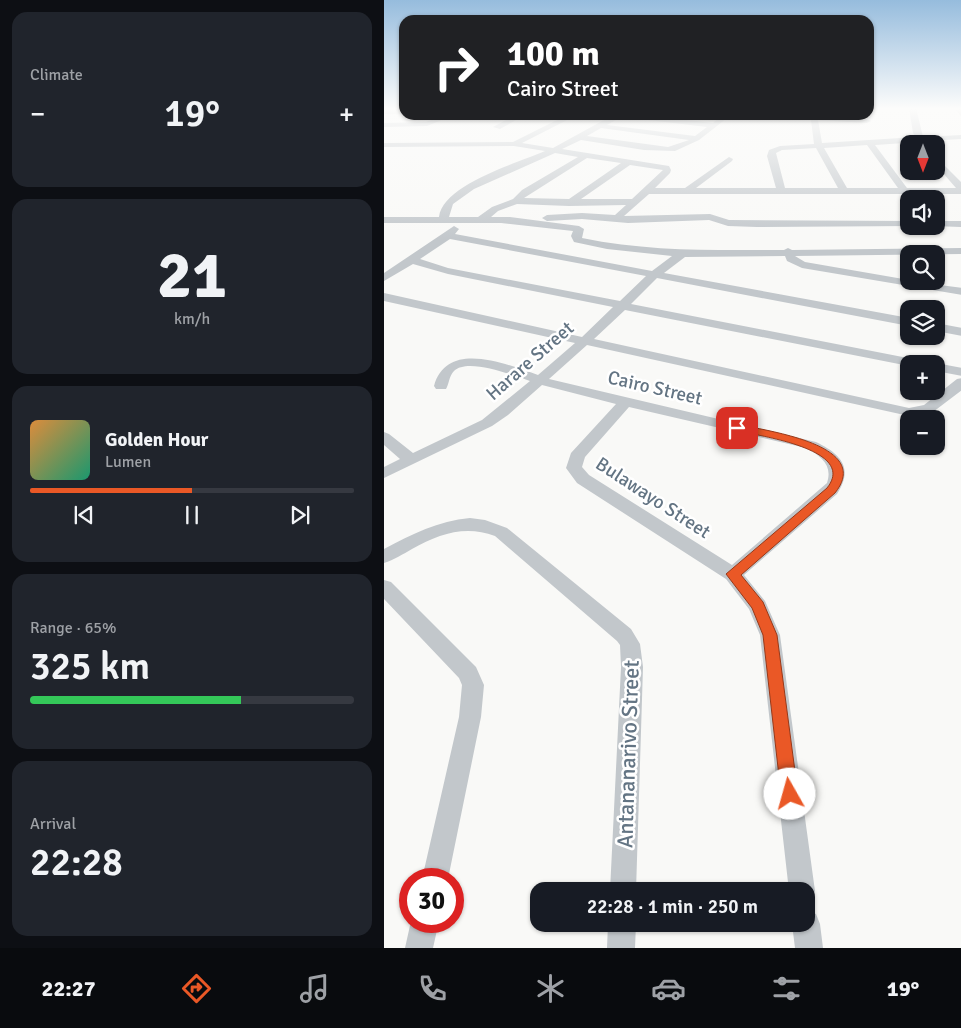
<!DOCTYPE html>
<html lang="en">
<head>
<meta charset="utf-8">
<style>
  body { margin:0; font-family:Signika,sans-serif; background:#20242c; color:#f1f3f6; height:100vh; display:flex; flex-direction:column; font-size:19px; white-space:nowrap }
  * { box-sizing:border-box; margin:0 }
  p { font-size:16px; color:#9ea1a6 }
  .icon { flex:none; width:28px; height:28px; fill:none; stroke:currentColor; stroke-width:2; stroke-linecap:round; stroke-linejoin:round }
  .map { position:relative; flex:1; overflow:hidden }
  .details { display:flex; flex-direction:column; gap:12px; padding:12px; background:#0d0f14; width:384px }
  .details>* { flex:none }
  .top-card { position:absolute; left:15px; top:15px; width:475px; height:105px; border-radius:15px; box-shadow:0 1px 4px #0004; background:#202124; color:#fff; overflow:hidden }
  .needle { width:32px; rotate:180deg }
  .tools { position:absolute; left:516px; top:135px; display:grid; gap:10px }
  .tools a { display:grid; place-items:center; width:45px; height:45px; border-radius:10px; background:#171b24; box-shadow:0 1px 4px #0004; font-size:25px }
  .speed { position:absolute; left:15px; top:868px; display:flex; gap:10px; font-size:25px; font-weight:700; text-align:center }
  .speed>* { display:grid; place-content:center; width:65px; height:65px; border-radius:50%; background:#171b24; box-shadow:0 1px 4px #0004; line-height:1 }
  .speed .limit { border:8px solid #d22; background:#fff; color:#111 }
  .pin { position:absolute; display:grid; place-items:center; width:42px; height:42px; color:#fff; margin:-21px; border-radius:10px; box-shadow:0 2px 8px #0006 }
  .me { position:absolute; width:55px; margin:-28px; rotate:353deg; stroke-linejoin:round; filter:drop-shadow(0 0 4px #0008) }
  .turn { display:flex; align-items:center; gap:18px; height:105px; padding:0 25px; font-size:22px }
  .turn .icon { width:65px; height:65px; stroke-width:2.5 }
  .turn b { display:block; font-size:35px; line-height:42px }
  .big { font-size:38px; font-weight:600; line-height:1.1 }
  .details .tile { flex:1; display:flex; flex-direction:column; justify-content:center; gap:8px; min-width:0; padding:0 18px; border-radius:15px; background:#20242c }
  .details .dial { align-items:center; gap:0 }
  .dial b { font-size:65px; line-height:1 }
  .song { display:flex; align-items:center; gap:15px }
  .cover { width:60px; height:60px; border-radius:8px; background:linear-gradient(135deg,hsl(30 70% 55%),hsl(160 70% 35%)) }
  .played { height:5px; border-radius:2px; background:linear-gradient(90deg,#ea5826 50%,#363941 50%) }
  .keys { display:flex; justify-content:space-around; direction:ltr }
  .heat { display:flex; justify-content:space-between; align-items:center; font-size:28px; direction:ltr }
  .charge { height:8px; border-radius:4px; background:linear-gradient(90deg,#34c759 65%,#363941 0) }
  .trip { position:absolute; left:146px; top:882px; width:285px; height:50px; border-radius:15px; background:#171b24; box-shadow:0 1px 4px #0004; font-weight:600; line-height:50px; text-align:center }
  .tab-bar { display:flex; height:80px; justify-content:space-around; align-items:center; background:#090b0e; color:#9ea1a6 }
  .tab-bar .icon { width:35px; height:35px }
  .tab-bar .current { color:#ea5826 }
  .tab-bar b { font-size:22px; color:#f1f3f6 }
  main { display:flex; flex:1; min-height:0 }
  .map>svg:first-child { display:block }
</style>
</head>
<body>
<main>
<section class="details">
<div class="tile"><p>Climate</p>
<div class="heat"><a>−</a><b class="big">19°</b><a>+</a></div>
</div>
<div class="tile dial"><b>21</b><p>km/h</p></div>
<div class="tile">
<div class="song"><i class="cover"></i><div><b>Golden Hour</b><p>Lumen</p></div></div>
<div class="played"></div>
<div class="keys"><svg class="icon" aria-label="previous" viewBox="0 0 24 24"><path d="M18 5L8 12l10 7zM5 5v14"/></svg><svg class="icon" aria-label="pause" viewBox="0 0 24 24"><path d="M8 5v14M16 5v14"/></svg><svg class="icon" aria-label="next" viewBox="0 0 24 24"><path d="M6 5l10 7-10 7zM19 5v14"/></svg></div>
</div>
<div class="tile"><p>Range · 65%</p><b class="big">325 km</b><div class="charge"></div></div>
<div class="tile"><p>Arrival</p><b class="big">22:28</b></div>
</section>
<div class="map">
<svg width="578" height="948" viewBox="0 0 578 948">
  <rect width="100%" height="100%" fill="#f9f9f7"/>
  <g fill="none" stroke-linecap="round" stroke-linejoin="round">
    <path fill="#c2c7cb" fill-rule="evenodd" d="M525,108H532L539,137L578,135V139L542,141L544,144H536L535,142L491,145L523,188H572L552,165V157L578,183V194H265L240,216L326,214L345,220L525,221V226H528L373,227L344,226L325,220L244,223L198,219L163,221L158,218L163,215L198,213L231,215L242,205L185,206L133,204L114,211L107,217H126L195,226L200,229L198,238C266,252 331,250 400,250L404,248L408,250L578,248V254L411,256L421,262L525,280V281L578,288V295L418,268L403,261L401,256L301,257L280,273L525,318V326L273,278L247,304L534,360L541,364H525V366L241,310L210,339L525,408L540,405L573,379L578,378V390L549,412L525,416L203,345L165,379L432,442C457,454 470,468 453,494L360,575L381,601L396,635L431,891L427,900L422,903V891H405L376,635L365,609L342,579L193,483L182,468L187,453L232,404L158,385L124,415L108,426L0,478V467L16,459L0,445V432L5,434L29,453L98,420L146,381C130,376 84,357 70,371C65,376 65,384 62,389H52L50,386C63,339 122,364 154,375L191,343L0,301V293L198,337L229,307L64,274L29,264L0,281V273L70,226L75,229L71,234L268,271L288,256L223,249L190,242L187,236L189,231L117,223H0V217H55C59,184 134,163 161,151L130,146L0,147V143L129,142L183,115H193L138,143L169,148L229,115H259L329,123L338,115H347L315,140L291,151L260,150L197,140L178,149L285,166L287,170L286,173L271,188H301L345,157L349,159L348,161L312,188H392L383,156L385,150L396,146L430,144L427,120L387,117L383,115H435L483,119L487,121L483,123L434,120L438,143L532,137L529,133ZM237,117H239L323,127L311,136L223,125ZM217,128L305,140L284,147L203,136ZM483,145L514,188H463L440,148ZM432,148L454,188H401L392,153L398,150ZM171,153L194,157L138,190L129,199L108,207L94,217H65L69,204L90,189ZM203,158L237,163L185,199L140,198ZM246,165L279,170L248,199H197ZM66,239L262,276L236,301L64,268L36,259ZM245,407L422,448C437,456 449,465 443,483L348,565L205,475L198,467L201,457Z
      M571,108H578V118Z
      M0,110H20V114H0Z
      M60,115H70L43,126L0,127V123L42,122Z
      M131,115H141L116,129L109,127Z
      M552,221H578V227L549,226H552Z
      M552,323L578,328V336L552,331Z
      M552,363L578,368V376L552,371V364H549Z
      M86,518L101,520L123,528L247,629L256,644L259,667L252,891H226L237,667L236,645L233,641L111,536C81,525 55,534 28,549C19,554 10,560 0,563V549C28,534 54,521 86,518Z
      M0,580L7,582L92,667L100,685L97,717L64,879H38L75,717L78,685L75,678L0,599Z
      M422,910L432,914L436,924L439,948H411L408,924H422Z
      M27,921H55L49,948H21Z
      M224,924H252L251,948H223Z"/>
  </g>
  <linearGradient id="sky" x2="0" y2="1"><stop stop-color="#96bcdd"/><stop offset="0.45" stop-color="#fcfcfb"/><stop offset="1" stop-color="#fcfcfb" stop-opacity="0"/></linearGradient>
  <rect width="578" height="241" fill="url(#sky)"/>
  <path fill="#ea5826" stroke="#983919" d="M353,424C381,431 490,444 451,493L357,575L379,602L393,635L414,794L412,800L406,802L400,800L397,794L379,635L368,608L342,574L443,488C475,448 369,435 349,430L347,428Z"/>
  <g text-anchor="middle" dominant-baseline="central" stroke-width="5" stroke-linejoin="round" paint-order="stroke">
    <g font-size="19" fill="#637483" stroke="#fff">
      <text transform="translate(146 361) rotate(-41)">Harare Street</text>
      <text transform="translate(271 388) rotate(13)">Cairo Street</text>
      <text transform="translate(269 498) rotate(33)">Bulawayo Street</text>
    </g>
    <g font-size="22" fill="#637483" stroke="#fff">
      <text transform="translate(244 754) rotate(-88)">Antananarivo Street</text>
    </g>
  </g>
</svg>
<div class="tools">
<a><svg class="needle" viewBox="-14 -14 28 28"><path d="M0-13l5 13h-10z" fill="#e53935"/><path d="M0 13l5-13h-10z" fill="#9ea1a6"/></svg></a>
<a><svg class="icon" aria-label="sound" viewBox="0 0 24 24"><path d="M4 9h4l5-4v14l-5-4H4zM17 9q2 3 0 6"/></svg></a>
<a><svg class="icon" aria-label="search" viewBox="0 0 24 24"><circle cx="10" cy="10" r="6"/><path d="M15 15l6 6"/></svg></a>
<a><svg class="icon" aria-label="layers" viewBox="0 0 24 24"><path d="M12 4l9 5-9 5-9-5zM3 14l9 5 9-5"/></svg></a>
<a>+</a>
<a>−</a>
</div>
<div class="speed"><div class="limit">30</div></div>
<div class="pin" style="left:353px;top:428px;background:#d93025"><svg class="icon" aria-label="arrive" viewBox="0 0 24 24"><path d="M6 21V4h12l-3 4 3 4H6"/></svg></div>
<svg class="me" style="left:406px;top:794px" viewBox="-20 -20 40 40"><circle r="19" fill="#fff"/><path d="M0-13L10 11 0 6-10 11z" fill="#ea5826"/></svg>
<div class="trip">22:28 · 1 min · 250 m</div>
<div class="top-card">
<div class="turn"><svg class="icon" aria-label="right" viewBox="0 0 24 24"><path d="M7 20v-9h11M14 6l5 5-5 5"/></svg><div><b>100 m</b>Cairo Street</div></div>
</div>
</div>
</main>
<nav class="tab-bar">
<b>22:27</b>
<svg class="icon current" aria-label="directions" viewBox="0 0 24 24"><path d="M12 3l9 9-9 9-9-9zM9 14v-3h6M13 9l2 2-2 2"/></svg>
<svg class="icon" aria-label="music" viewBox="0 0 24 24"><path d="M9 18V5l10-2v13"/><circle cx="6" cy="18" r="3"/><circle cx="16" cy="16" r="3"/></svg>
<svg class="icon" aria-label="phone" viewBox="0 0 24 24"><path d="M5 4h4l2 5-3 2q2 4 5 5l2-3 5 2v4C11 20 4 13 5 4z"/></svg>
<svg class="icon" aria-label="climate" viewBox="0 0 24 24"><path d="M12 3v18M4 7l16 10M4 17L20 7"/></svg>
<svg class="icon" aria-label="car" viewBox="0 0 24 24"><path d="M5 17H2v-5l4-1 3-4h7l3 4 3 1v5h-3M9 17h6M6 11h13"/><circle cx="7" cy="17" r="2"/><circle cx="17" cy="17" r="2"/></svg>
<svg class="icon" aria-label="filters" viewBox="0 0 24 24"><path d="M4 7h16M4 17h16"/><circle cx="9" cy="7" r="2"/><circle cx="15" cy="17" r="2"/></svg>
<b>19°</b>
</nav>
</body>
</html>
